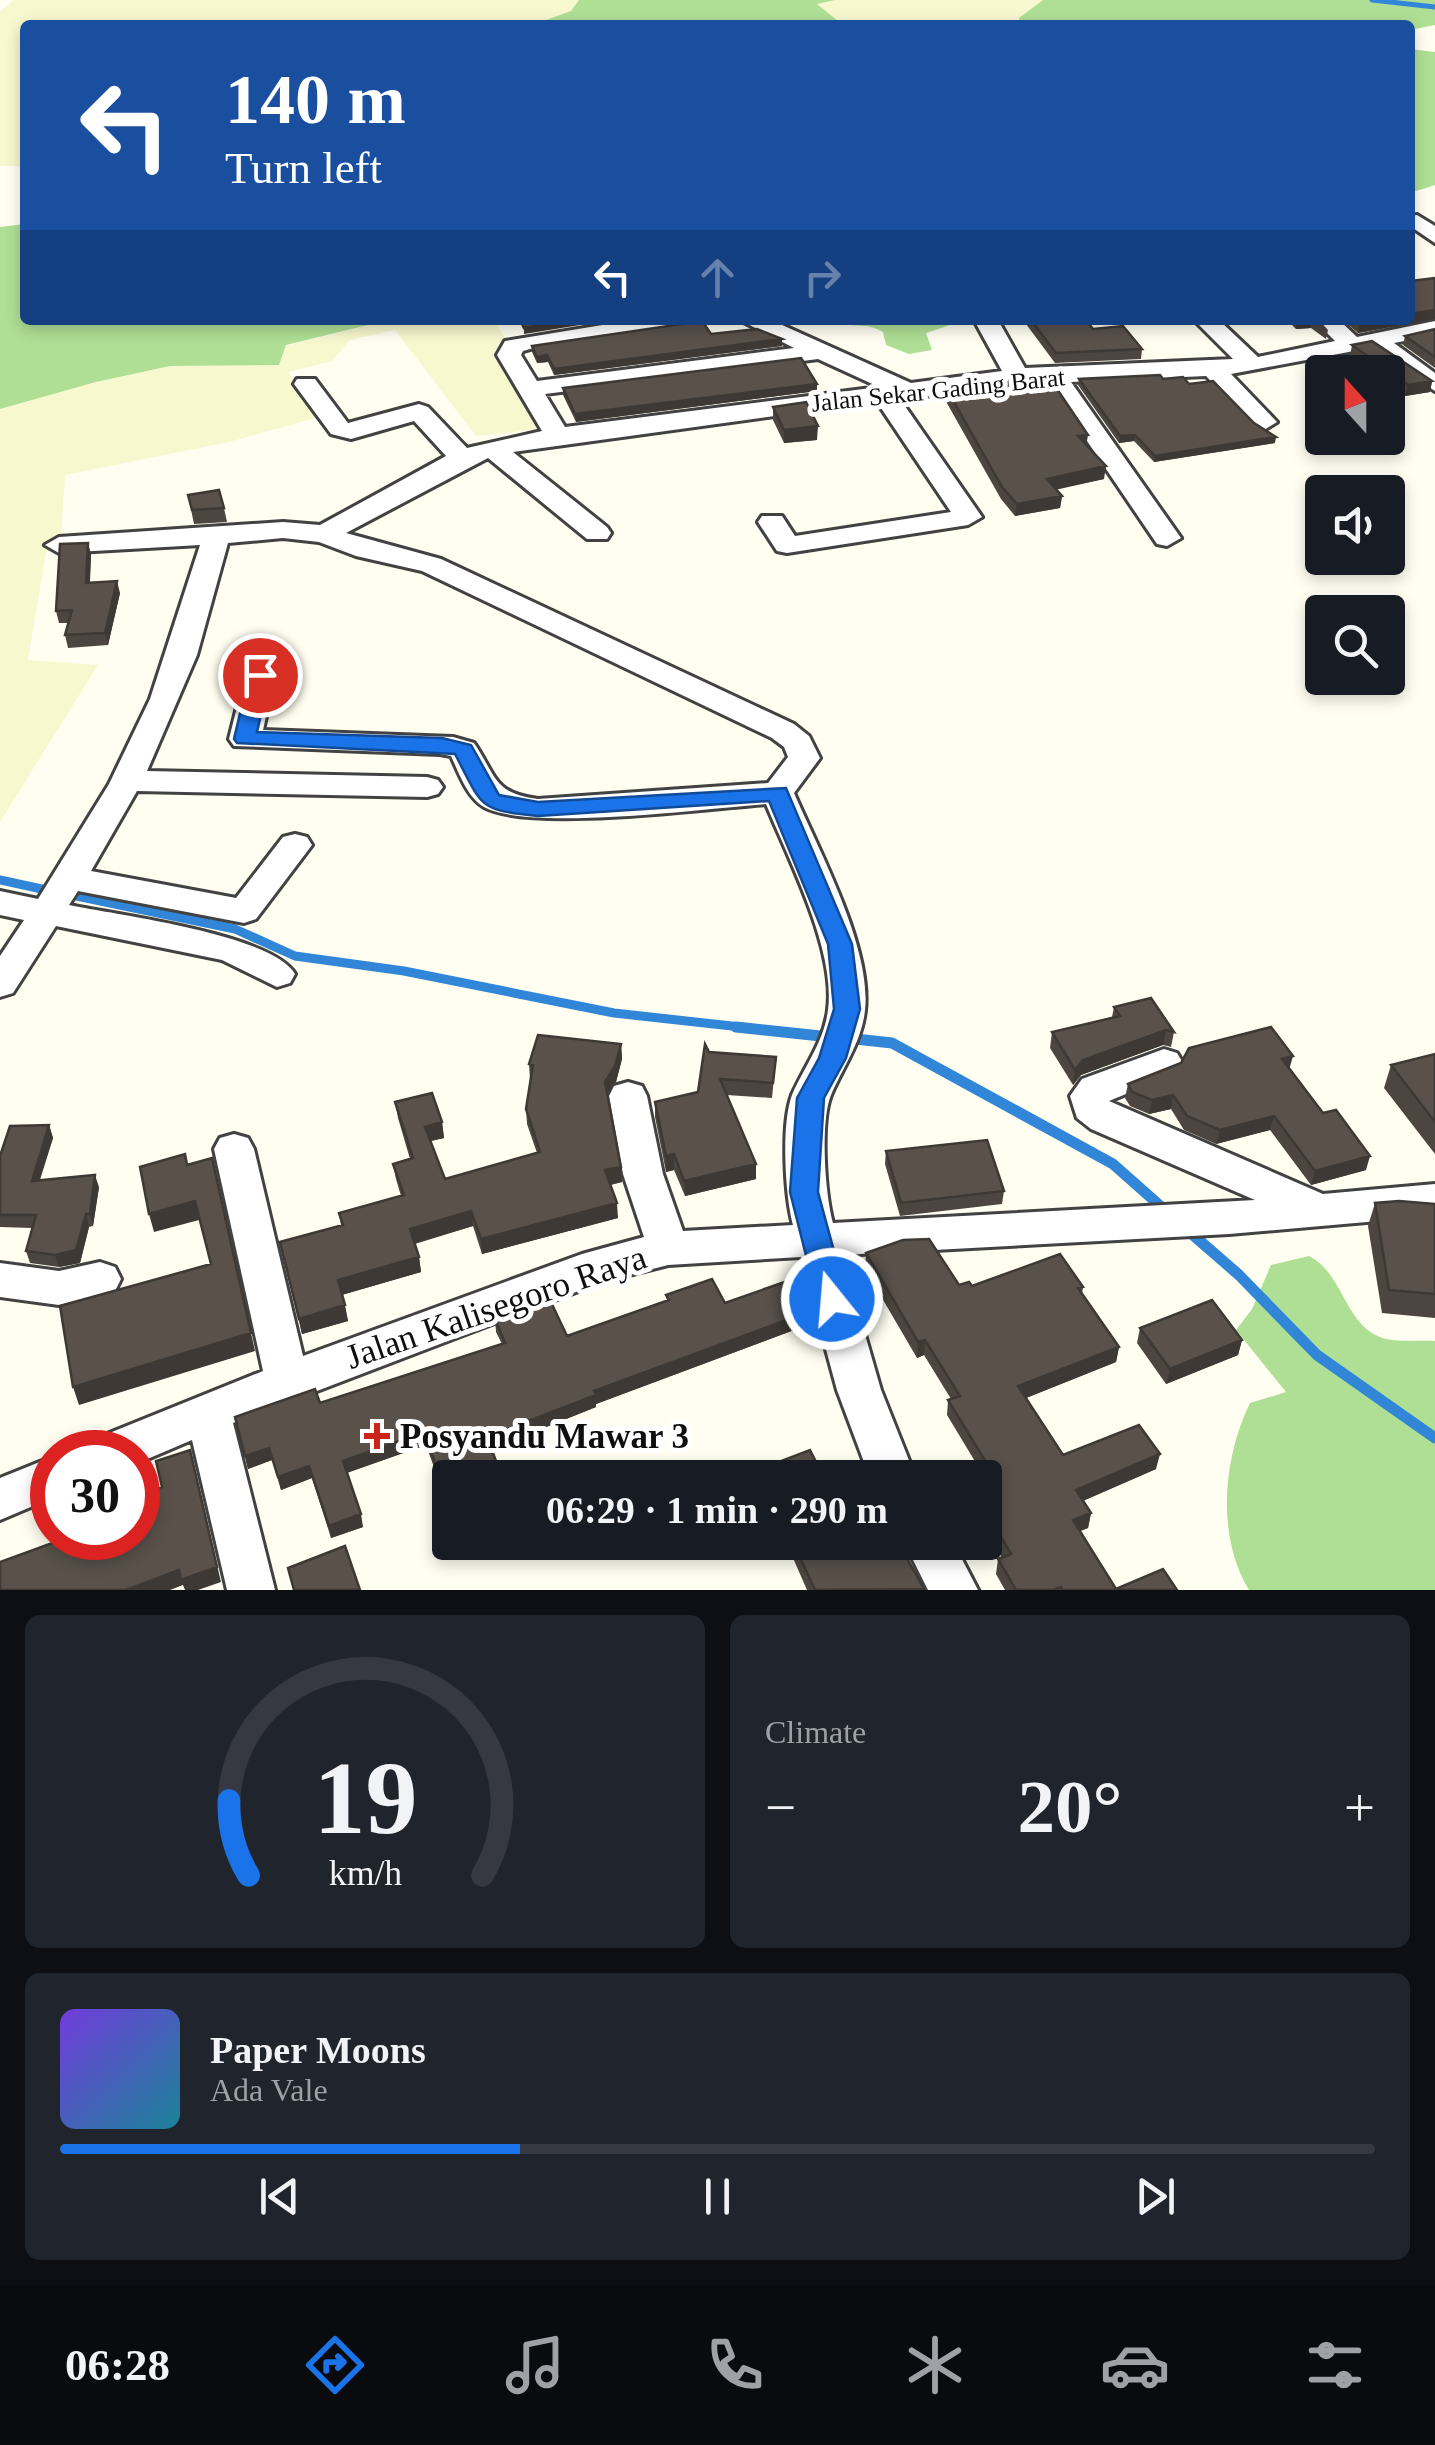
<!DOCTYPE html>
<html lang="en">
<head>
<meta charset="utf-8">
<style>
  body { margin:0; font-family:"Times New Roman",serif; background:#20242c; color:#f1f3f6; height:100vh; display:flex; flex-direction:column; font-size:38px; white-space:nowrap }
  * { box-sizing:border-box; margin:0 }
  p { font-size:32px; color:#9ea1a6 }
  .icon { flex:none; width:55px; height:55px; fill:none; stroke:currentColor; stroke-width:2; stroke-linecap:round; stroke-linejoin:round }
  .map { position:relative; height:1590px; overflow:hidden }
  .sheet { display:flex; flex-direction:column; gap:25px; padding:25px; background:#0d0f14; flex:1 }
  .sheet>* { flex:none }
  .hud { position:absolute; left:20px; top:20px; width:1395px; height:305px; border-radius:10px; box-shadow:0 5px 15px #0003; background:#1a4fa0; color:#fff; overflow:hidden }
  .needle { width:65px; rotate:339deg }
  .buttons { position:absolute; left:1305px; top:355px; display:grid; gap:20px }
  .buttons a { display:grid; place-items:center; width:100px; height:100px; border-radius:10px; background:#171b24; box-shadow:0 5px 15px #0003; font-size:50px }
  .speed { position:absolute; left:30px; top:1430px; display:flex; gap:20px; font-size:50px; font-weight:700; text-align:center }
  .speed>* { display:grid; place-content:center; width:130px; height:130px; border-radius:50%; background:#171b24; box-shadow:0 5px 15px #0003; line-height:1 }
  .speed .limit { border:15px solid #d22; background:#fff; color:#111 }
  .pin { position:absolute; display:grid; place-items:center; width:85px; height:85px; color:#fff; margin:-42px; border:5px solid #fff; border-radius:50%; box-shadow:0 2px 10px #0007 }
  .me { position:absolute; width:110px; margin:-55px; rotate:343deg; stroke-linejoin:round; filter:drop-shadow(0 0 8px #0008) }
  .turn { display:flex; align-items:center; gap:35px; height:210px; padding:0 40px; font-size:45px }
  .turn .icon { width:130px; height:130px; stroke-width:2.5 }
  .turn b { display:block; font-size:70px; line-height:85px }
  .lanes { display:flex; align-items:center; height:95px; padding:0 40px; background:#0003; justify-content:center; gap:50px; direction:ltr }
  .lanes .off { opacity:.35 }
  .big { font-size:75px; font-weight:800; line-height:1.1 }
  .sheet .widget { flex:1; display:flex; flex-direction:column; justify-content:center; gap:15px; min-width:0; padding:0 35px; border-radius:15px; background:#20242c }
  .sheet .dial { align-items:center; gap:0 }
  .dial svg { height:260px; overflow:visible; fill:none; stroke:#363941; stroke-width:7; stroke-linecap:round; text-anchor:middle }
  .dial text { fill:#f1f3f6; stroke:none }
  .song { display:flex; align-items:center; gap:30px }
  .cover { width:120px; height:120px; border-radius:15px; background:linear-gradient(135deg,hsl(260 70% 55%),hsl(190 70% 35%)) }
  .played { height:10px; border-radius:5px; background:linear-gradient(90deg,#1a73e8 35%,#363941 35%) }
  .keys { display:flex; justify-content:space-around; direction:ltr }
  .heat { display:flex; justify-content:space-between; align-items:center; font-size:55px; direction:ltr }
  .sheet .tiles { flex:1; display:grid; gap:25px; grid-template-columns:1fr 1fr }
  .widget:last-child { grid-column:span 2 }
  .trip { position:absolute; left:432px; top:1460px; width:570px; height:100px; border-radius:10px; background:#171b24; box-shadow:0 5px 15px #0003; font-weight:800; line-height:100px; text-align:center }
  .tab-bar { display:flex; height:160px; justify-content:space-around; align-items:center; background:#090b0e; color:#9ea1a6 }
  .tab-bar .icon { width:70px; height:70px }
  .tab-bar .active { color:#1a73e8 }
  .tab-bar b { font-size:45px; color:#f1f3f6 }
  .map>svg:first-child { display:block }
</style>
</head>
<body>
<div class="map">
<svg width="1435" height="1590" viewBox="0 0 1435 1590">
  <rect width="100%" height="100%" fill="#fffef1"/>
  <path fill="#f7f8ce" d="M14,0H579L581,1L571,11L532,25H25V166H0V12Z
    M835,0H1043L1019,25H843L816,4Z
    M389,320H494L505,338L498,347L541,429L476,436L395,330L350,340L332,361L288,372L319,417L229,442L65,475L61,537L46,552L28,660L98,665L0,822V409L96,382L170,366L279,365L286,346Z"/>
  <path fill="#afdf95" d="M579,0H835L817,4L843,25H532L571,11Z
    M1043,0H1435V25L1410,30V25H1019V18Z
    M1410,49L1435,52V185L1410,193Z
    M25,224V320H389L286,345L279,365L170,366L96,382L0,409V227Z
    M837,320H965L926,333L932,350L909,354L886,345L883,332C866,321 851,330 837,320Z
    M1309,1256C1343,1273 1345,1324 1380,1337C1395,1343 1419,1340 1435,1341V1590H1249C1216,1536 1223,1458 1250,1403L1286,1392L1236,1330L1252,1309L1271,1265Z"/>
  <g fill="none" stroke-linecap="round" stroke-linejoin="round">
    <path stroke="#3286d8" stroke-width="5" d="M1372,0L1435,7"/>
    <path stroke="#3286d8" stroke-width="9" d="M0,880L51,891
      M67,894L235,929L295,956L404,971L614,1013L759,1029"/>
    <path stroke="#3286d8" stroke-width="11" d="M736,1027L830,1037
      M846,1038L892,1043L1113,1164L1166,1211
      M1185,1228L1239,1275L1317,1355L1435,1438"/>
    <defs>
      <path id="minor" d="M1417,215L1435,226V243L1410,226V216Z
        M633,320H697L685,327L537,347L523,351L521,355L537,381L794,348L740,320H771L911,383L1002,371L974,320H998L1025,368L1233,359L1194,320H1219L1258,357L1335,341L1314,320H1339L1357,337L1435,321V335L1394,343L1435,373V391L1370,348L1231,374L1277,422L1264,430L1255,427L1206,376L1071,382L1181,538L1167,546L1157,544L1047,382L900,399L982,517L968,525L787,553L777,551L758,522L762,516H782L795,536L951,512L877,402L513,452L607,527L611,533L607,539H587L488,458L346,533L441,559L794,724L809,736L820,758L794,793C819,851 872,948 865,1010C862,1041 843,1067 831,1095C820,1122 825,1194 833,1223L1255,1200L1091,1129L1077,1118L1070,1096L1082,1079L1164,1049L1177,1053L1183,1063L1177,1073L1109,1101L1323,1194L1435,1184V1216L1229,1234L842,1255L881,1390L916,1478H870L837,1390L801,1257L668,1265L602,1282L233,1423L275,1590H227L192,1440L138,1463V1452H90L97,1438L263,1371L214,1149L220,1138L234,1134L248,1138L254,1149L303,1356L582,1254L644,1237L623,1174L609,1096L614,1086L628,1082L642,1086L647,1096L663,1174L683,1231L793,1225C785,1195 781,1124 792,1095C804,1067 824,1042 828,1010C836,950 789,860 766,804C708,808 529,832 484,807C467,797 459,773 451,756L440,754L234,746L229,739L245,675L249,669H271L275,675L263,730L453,737L474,743C497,777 493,793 538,799L768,783L788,757L784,747L772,738L422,571L356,556L319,542L283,538L228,543L197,655L147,771L427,777L438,780L443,787L438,794L427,797L137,791L91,871L236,898L283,837L295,834L307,837L312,845L256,919L244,923L78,891L69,905C117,915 271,934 295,974L290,983L277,987L222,960L56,926L13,993L0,997V956L24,920L0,915V891L38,899L109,784L150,699L200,545L59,553L45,545L59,537L283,522L320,525L446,456L414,421L351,439L331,434L294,384L297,379H315L348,423L419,404L428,407L467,448L542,431L497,355L505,341ZM818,359L879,387L565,427L545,394Z
        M100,1262L115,1267L121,1279L115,1291L59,1305L0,1297V1263L59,1271Z
        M52,1457V1498L0,1520V1478Z
        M904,1542H953L978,1590H928Z"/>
    </defs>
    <use href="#minor" stroke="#424242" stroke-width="6"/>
    <use href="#minor" fill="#fff" fill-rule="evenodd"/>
  </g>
  <path fill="#4d4640" d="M1435,278V319L1358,333L1343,320H1410Z
    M1023,320H1086L1093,329L1142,349L1141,359L1055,363Z
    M1287,320H1319L1328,330L1326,339L1311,328L1296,329Z
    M1435,329V368L1403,345L1405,336Z
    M711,334L782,346L554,375L548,362L537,363L532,352V346Z
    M1352,345L1432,381L1430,392L1405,396L1388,383V372H1373L1350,356Z
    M1079,379L1189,384L1254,423L1275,443L1154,462L1134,441L1119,443L1078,385Z
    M1021,384L1087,445L1104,479L1056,489L1062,496L1060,508L1015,516L1001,499L944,398L945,386Z
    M563,388L817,391L576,422L563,395Z
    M773,407L817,440L784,443L773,420Z
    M188,495L224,508L227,522L194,524Z
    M88,543L91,555L90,582L120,593L108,645L68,648L65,635L69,623H59L56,611Z
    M1114,1007L1174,1032L1171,1047L1163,1045L1081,1075L1073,1085L1050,1048L1052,1032L1112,1017Z
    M621,1044L622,1059L616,1082L607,1094L622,1182L610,1185L618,1218L482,1254L473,1226L415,1244L419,1257L421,1272L342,1295L348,1321L302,1334L280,1242L341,1225L339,1213L401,1196L396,1179L393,1164L410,1159L398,1118L395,1102L442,1122L444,1138L430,1141L445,1179L537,1153L527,1124L526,1109L530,1079L529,1064Z
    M709,1052L776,1057L772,1098L727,1095L756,1179L685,1196L674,1170L666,1172L655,1117V1102L698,1092Z
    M1435,1054V1154L1384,1088L1391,1065Z
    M1290,1068L1366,1170L1311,1185L1270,1130L1216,1144L1184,1130L1171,1109L1149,1114L1130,1106L1125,1098L1128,1084Z
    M49,1125L53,1138L40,1180L99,1187L93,1226L89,1227L80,1263L59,1267L30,1263L26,1251L32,1228L0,1227V1156Z
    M886,1151L1004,1191L1002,1204L900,1216L885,1164Z
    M1375,1203L1435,1204V1318L1382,1313L1368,1226Z
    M866,1253L959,1285L1083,1287L1082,1294L1119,1347L1116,1362L1026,1398L1063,1455L1156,1469L1083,1501L1091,1513L1088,1528L1080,1531L1116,1589L1177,1590H1005L996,1574L998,1559L1002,1558L985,1528V1478L947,1415L948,1400L951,1399L924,1355L917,1358L865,1269Z
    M666,1295L725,1303L811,1311L810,1324L596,1404V1407L492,1449L496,1461L498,1473L492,1475L450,1478V1512L426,1445L347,1473L363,1527L331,1538L312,1478L281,1490L272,1460L248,1469L235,1417L320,1403L502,1344L496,1332L495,1319L567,1336L667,1301Z
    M1140,1328L1242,1340L1238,1355L1166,1384L1137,1343Z
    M786,1542H905L904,1550L902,1551L924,1590H807Z"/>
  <path fill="#3e3934" d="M1435,310V319L1358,333L1360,324L1379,320H1410V314Z
    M571,320H611L524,334V328Z
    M1297,320H1312L1311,328L1296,329Z
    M782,339V346L554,375V369Z
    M547,355L548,362L537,363V357Z
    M1432,381L1430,392L1405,396L1408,385Z
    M817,384V391L576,422L575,414Z
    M818,426L817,440L784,443V430Z
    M1088,435L1086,447L1078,436Z
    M1135,435L1134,441L1119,443L1120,436Z
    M1276,437L1275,443L1154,462L1155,456Z
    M1106,466L1104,479L1046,492L1047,479Z
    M1062,496L1060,508L1015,516L1017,504Z
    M88,543L91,555L89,595L86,583Z
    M117,581L120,593L108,645L105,633Z
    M1166,1030L1163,1045L1081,1075L1073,1085L1075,1070L1083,1060Z
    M621,1044L622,1059L616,1082L605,1097V1082Z
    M1293,1056L1289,1070L1282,1059Z
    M1173,1095L1171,1109L1149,1114L1152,1100Z
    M1274,1116L1270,1130L1216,1144L1220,1130Z
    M442,1122L444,1138L427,1142L425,1127Z
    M49,1125L53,1138L35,1193L32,1181Z
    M674,1154V1170L666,1172V1156Z
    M1370,1156L1366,1170L1311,1185L1315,1171Z
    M212,1158L255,1351L79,1405L73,1387L251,1333Z
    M756,1164V1179L685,1196L684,1181Z
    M621,1167L622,1182L606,1186L605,1170Z
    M95,1175L99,1187L93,1226L90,1214Z
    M195,1201L199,1220L154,1232L149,1214Z
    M617,1203L618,1218L482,1254L481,1239Z
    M471,1211L473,1226L412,1244L410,1229Z
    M86,1214L89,1227L80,1263L59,1267L55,1255Z
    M419,1257L421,1272L341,1295L338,1280Z
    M345,1305L348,1321L302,1334L299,1319Z
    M811,1311L810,1324L596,1404V1407L489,1450L487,1437L594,1391Z
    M925,1340L924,1355L917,1358L918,1342Z
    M1242,1340L1238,1355L1166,1384L1170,1369Z
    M1119,1347L1116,1362L1016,1402L1018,1386Z
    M424,1432L426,1445L346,1473L343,1461Z
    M269,1448L272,1460L248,1469L245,1456Z
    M1160,1454L1156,1469L1073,1505L1076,1490Z
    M496,1461L498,1473L489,1477L487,1464Z
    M194,1465L221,1582L198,1590H185L183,1585L170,1590H126Z
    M309,1466L312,1478L281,1490L278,1477Z
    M1091,1513L1088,1528L1070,1535L1073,1520Z
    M361,1514L363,1527L331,1538L329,1526Z"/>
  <path fill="#59514a" stroke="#3e3934" stroke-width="2.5" d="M1435,278V310L1410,314V281Z
    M520,320H571L524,328Z
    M1031,320H1086L1093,329L1123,326L1142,349L1056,353Z
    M1356,320H1379L1360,324Z
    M702,321L711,334L757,329L782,339L554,369L547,355L537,357L532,346Z
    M1435,329V357L1405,336Z
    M1372,341L1432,381L1408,385L1352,345Z
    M801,358L817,384L575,414L563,388Z
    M1160,375L1163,379L1183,377L1189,384L1213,381L1254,423L1276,437L1155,456L1135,435L1120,436L1079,379Z
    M1017,379L1021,384L1051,380L1088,435L1078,436L1106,466L1047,479L1062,496L1017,504L1002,487L945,386Z
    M806,402L818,426L784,430L773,407Z
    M219,490L224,508L192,510L188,495Z
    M88,543L86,583L117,581L105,633L65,635L72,610L56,611L60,544Z
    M1151,998L1174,1032L1166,1030L1083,1060L1075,1070L1052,1032L1120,1016L1114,1007Z
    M1271,1027L1293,1056L1282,1059L1323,1113L1336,1110L1370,1156L1315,1171L1274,1116L1220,1130L1187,1116L1173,1095L1152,1100L1132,1092L1128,1084L1181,1063L1189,1048Z
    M538,1035L621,1044L615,1066L605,1082L621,1167L605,1170L617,1203L481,1239L471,1211L410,1229L419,1257L338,1280L345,1305L299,1319L280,1242L343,1225L339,1213L404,1195L393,1164L413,1158L395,1102L432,1093L442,1122L425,1127L445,1179L540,1152L526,1109L533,1065L529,1064Z
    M705,1044L709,1052L776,1057L773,1083L720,1079L756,1164L684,1181L674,1154L666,1156L655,1102L698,1092Z
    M1435,1054V1122L1391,1065Z
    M49,1125L32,1181L95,1175L90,1214H86L76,1250L55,1255L26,1251L36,1215H0V1156L10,1126Z
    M987,1140L1004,1191L901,1203L886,1151Z
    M185,1154L187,1165L212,1158L251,1333L73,1387L60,1306L211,1264L195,1201L149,1214L140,1167Z
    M1399,1201L1435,1204V1294L1389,1290L1375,1203Z
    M929,1239L959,1285L969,1282L972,1286L1060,1254L1083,1287L1078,1288L1119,1347L1018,1386L1063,1455L1139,1425L1160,1454L1076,1490L1091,1513L1073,1520L1116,1589L1163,1569L1177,1590H1062L1061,1587L1054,1590H1016L998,1559L1011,1554L985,1509V1478H979L992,1472L948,1400L960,1396L925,1340L918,1342L866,1253L903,1240Z
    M712,1279L725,1303L793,1279L811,1311L594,1391L596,1395L487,1437L496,1461L487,1464L493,1478H450V1505L424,1432L343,1461L361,1514L329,1526L309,1466L278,1477L269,1448L245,1456L235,1417L315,1389L320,1403L505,1343L495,1319L550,1300L567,1336L669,1300L666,1295Z
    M1212,1300L1242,1340L1170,1369L1140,1328Z
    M190,1450L217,1567L181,1580L179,1570L126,1590H0V1562L58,1541L57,1538H138V1495L162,1487L156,1461Z
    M810,1450L824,1478H764L760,1469Z
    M793,1542H898L924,1589L815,1590Z
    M345,1546L360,1590H294L288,1568Z"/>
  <path fill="#1a73e8" stroke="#114b97" stroke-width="2.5" d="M260,669L270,675L257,732L442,738L471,745L499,795L538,802L786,788L852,944L860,1009L846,1058L824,1098L818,1192L847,1299L842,1307L832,1311L821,1307L817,1299L790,1192L797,1098L819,1058L834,1009L828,944L769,801L538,816C477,810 483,807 455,754L237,743L234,739L249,675Z"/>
  <path fill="#ca241b" stroke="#fff" stroke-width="4" d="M372 1421h10v10h10v10h-10v10h-10v-10h-10v-10h10z"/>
  <g text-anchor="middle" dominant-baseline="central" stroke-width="10" stroke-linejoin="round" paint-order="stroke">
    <g font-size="25" fill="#0f0f0f" stroke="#fff">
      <text transform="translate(938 390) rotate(-6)">Jalan Sekar Gading Barat</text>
    </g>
    <g font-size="35" fill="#0f0f0f" stroke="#fff">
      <text transform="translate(496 1307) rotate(-19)">Jalan Kalisegoro Raya</text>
    </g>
    <g font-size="35" font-weight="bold" fill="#0f0f0f" stroke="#fff" text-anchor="start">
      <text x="400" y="1436">Posyandu Mawar 3</text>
    </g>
  </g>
</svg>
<div class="buttons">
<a><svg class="needle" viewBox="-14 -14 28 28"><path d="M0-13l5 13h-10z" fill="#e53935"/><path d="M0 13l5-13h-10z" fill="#9ea1a6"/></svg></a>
<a><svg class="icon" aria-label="sound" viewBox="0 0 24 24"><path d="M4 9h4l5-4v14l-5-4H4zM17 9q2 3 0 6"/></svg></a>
<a><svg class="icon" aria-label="search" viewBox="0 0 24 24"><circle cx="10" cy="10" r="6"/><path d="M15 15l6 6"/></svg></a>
</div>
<div class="speed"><div class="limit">30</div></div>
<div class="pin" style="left:260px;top:675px;background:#d93025"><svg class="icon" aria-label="arrive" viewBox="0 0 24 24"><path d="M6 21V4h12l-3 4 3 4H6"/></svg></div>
<svg class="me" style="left:832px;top:1299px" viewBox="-20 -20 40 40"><circle r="17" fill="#1a73e8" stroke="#fff" stroke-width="3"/><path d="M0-11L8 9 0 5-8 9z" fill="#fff"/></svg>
<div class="trip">06:29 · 1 min · 290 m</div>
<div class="hud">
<div class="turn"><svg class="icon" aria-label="left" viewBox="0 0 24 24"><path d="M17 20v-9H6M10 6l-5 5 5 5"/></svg><div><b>140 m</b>Turn left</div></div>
<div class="lanes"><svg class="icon" aria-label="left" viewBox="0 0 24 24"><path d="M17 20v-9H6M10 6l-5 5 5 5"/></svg><svg class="icon off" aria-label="ahead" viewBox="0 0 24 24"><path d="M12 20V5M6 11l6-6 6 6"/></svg><svg class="icon off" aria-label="right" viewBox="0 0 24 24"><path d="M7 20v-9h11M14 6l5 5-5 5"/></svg></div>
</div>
</div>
<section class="sheet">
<div class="tiles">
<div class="widget dial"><svg viewBox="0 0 100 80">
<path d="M14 69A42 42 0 1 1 86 69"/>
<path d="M14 69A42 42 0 0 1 8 46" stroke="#1a73e8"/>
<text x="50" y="56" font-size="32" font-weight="700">19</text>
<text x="50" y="72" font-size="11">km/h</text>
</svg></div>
<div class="widget"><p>Climate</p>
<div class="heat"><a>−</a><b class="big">20°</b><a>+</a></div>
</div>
<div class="widget">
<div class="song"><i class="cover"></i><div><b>Paper Moons</b><p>Ada Vale</p></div></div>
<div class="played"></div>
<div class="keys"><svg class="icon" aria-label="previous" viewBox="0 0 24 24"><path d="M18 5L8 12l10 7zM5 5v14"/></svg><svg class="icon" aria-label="pause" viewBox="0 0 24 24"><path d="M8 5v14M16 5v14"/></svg><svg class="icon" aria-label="next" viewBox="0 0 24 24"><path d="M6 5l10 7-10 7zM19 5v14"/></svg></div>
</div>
</div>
</section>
<nav class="tab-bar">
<b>06:28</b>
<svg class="icon active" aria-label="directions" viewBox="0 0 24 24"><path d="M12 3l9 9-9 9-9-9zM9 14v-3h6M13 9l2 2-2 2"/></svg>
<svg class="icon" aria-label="music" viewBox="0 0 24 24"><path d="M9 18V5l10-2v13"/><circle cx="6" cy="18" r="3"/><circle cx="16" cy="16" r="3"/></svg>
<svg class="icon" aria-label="phone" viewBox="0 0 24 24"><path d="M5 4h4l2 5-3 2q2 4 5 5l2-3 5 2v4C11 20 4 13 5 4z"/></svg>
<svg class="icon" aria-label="climate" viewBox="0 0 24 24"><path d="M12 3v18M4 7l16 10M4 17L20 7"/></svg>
<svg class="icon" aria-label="car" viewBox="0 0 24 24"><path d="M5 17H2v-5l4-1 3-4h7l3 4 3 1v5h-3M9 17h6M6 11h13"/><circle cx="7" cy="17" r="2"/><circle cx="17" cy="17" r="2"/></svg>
<svg class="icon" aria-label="filters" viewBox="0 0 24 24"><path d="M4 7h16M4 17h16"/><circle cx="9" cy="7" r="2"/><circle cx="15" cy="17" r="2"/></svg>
</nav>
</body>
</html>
